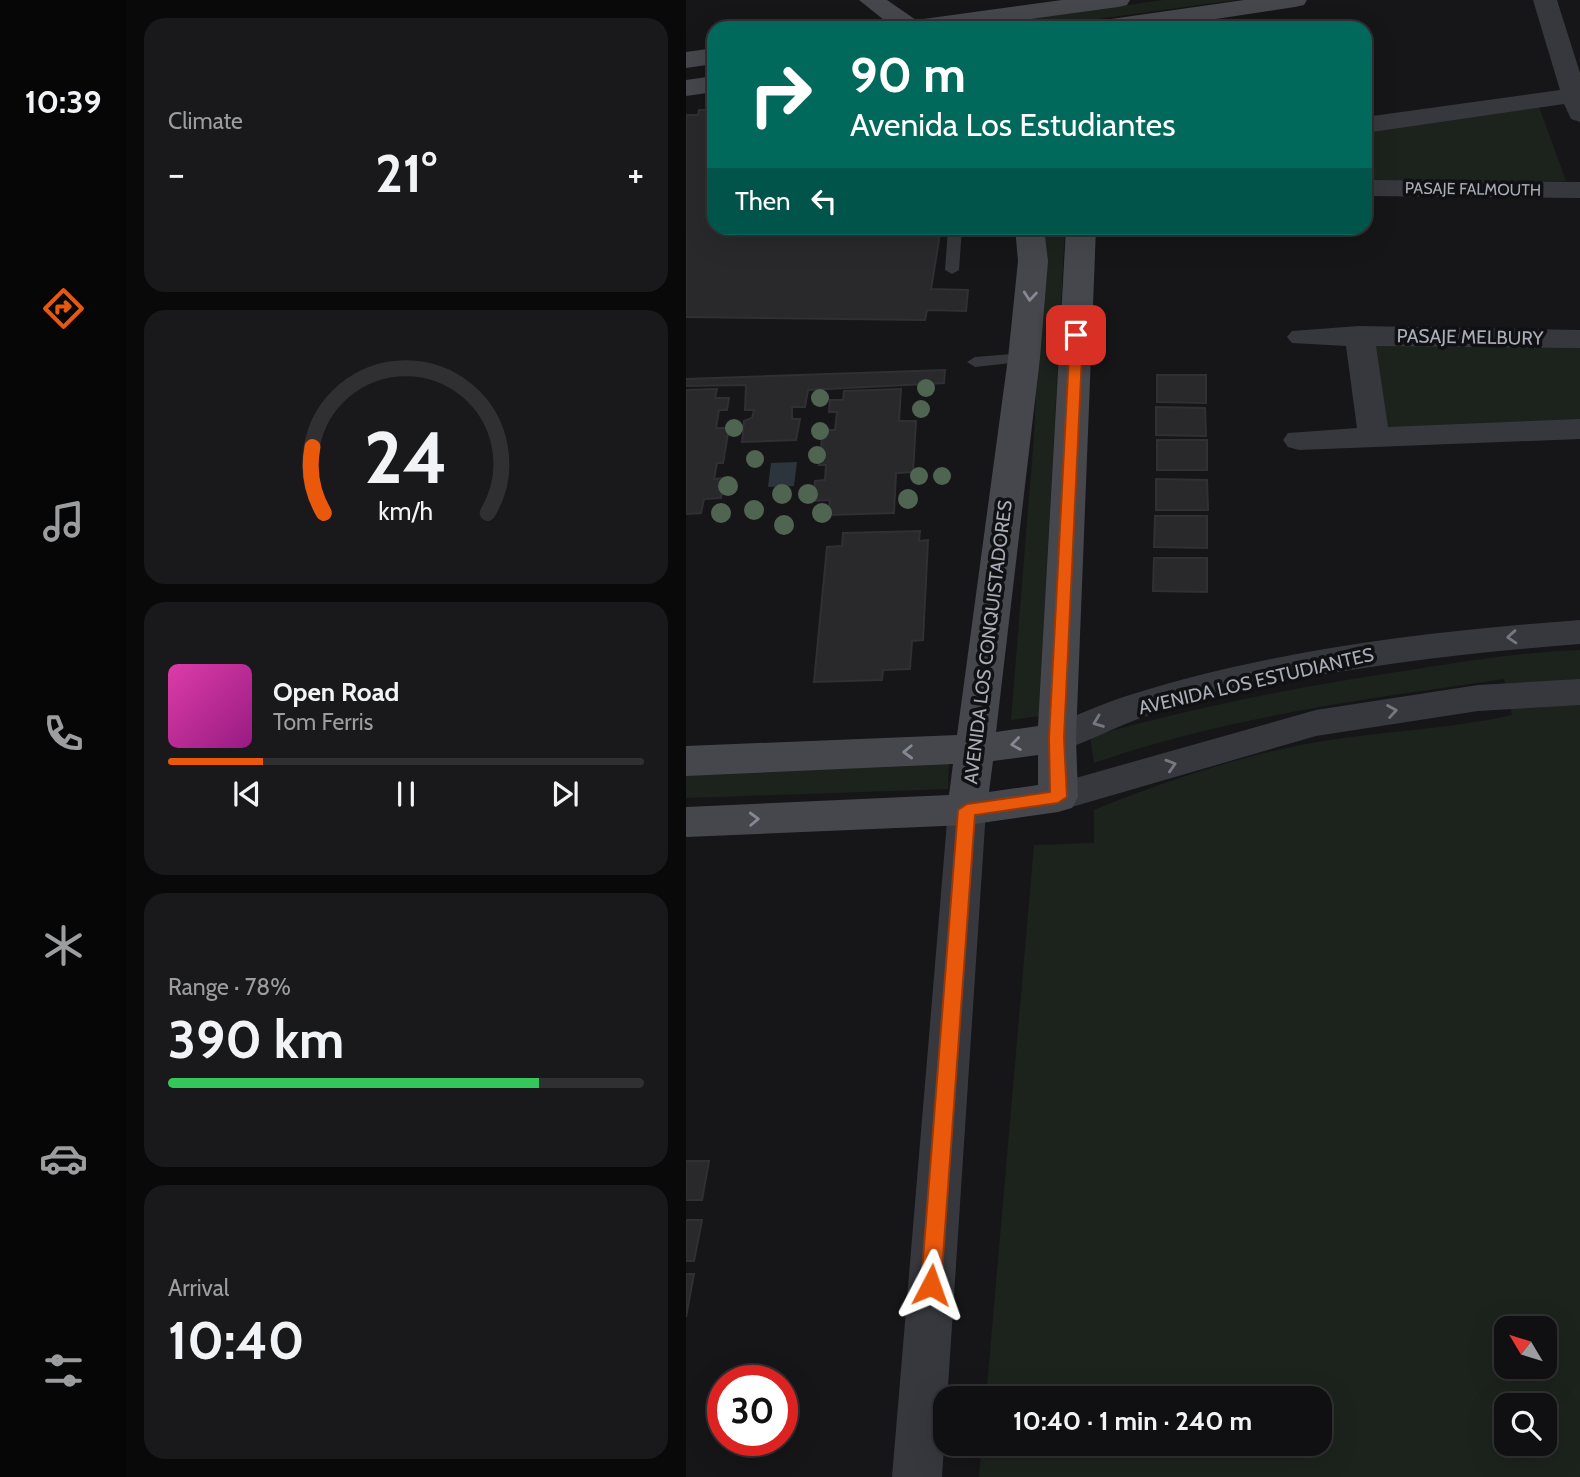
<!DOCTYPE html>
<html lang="en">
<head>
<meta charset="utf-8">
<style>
  body { margin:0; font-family:Cabin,sans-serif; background:#19191b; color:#f1f3f6; height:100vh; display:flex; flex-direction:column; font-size:26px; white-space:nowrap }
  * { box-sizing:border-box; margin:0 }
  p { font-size:23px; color:#9c9d9f }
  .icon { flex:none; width:38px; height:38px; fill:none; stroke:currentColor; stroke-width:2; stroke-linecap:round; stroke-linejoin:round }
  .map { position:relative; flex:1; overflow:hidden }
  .panel { display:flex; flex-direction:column; gap:18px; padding:18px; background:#09090a; width:560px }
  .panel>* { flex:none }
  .top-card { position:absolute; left:21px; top:21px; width:665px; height:214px; border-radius:21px; box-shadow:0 7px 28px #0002,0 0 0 2px #303032; background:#00695c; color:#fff; overflow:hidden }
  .needle { width:46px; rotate:308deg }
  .tools { position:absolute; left:808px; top:1316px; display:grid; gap:14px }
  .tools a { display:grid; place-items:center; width:63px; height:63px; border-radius:14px; background:#101012; box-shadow:0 7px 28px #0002,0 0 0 2px #303032; font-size:35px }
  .speed { position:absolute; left:21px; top:1365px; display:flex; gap:14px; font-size:35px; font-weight:700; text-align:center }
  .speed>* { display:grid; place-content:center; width:91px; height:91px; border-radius:50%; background:#101012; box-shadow:0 7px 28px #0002,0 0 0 2px #303032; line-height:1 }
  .speed .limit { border:10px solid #d22; background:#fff; color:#111 }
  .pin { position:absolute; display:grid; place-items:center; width:60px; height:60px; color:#fff; margin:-30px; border-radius:14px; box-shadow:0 4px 10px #0006 }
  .me { position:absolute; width:77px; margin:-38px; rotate:4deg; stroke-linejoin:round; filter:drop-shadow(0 0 5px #0008) }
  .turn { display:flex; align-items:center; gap:24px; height:147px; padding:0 28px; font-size:32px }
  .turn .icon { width:91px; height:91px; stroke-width:2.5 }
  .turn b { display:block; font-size:49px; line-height:60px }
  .then { display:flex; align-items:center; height:66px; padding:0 28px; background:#0003; gap:14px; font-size:26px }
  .big { font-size:52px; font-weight:700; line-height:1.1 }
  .panel .widget { flex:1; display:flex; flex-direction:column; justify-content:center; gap:10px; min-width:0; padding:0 24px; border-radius:21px; background:#19191b }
  .panel .dial { align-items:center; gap:0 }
  .dial svg { height:182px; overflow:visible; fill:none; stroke:#303032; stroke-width:7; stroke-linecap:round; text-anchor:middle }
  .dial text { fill:#f1f3f6; stroke:none }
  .song { display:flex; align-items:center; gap:21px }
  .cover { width:84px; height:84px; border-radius:10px; background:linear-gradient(135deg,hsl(320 70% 55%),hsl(310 70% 35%)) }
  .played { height:7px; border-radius:4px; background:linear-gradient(90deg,#ea580c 20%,#303032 20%) }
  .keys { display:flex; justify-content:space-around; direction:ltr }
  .heat { display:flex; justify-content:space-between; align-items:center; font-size:38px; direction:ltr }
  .charge { height:10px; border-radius:5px; background:linear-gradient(90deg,#34c759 78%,#303032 0) }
  .trip { position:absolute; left:247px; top:1386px; width:399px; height:70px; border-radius:21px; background:#101012; box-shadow:0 7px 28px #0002,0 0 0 2px #303032; font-weight:700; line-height:70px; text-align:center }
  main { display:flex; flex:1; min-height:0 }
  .tabs { display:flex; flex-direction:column; width:126px; justify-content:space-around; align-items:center; background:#060607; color:#9c9d9f }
  .tabs .icon { width:49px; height:49px }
  .tabs .current { color:#ea580c }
  .tabs b { font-size:32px; color:#f1f3f6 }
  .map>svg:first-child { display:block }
</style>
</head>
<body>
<main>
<nav class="tabs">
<b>10:39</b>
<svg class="icon current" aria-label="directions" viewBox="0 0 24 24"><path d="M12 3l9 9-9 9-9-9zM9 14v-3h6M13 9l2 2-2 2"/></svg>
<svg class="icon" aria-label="music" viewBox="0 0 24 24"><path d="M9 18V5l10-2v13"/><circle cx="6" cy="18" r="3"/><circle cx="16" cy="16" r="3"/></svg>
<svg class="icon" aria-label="phone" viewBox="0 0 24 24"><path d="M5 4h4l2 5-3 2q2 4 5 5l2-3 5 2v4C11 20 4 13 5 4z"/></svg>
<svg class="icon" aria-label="climate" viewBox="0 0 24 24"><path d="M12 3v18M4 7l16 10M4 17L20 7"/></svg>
<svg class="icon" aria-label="car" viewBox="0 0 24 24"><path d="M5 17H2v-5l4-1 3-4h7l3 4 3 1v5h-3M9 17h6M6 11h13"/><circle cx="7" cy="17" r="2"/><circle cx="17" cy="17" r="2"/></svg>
<svg class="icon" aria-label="filters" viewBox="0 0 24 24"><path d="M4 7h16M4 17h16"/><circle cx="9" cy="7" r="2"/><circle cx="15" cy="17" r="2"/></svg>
</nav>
<section class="panel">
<div class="widget"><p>Climate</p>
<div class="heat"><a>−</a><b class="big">21°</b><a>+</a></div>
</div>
<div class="widget dial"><svg viewBox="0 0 100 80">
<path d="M14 69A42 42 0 1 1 86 69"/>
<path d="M14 69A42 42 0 0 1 9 40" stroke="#ea580c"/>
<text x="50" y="56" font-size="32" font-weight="700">24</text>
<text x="50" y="72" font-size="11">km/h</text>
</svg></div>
<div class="widget">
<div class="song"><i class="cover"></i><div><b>Open Road</b><p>Tom Ferris</p></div></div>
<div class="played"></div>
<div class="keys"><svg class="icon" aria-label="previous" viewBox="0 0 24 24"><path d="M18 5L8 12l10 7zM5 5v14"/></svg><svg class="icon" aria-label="pause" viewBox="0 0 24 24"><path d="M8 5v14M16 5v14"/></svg><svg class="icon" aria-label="next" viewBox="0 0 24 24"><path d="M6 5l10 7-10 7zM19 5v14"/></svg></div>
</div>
<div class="widget"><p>Range · 78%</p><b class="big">390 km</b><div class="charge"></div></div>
<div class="widget"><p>Arrival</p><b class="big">10:40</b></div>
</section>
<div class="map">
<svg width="894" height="1477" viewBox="0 0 894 1477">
  <rect width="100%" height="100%" fill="#161618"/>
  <path fill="#1c231d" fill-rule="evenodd" d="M477,0H550L346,28L318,27L319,22Z
    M852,104L880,181L679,184V131Z
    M358,228H379L353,716L325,720L348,436Z
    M684,345L894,346V422L699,430Z
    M894,650V1477H293L296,1444H634V1398H300L348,845L408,843V810C478,781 563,753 637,741C700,731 765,729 826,715L818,679C680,699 539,717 408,763L404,737C510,707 615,686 724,670C780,661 837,652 894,650ZM821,1328H859V1367H821ZM821,1405H859V1444H821Z
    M263,761L262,789L0,798V773Z"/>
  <path fill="#2c353c" d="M111,462L108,486L82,487L85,463Z"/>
  <path fill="#29292c" stroke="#303034" stroke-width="2" d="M13,110H28V228H255L245,289L282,290L280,311L241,310L239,320L0,317V119L1,115H12Z
    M259,370L258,383L122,390L119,407H106V419H114L110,440L56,442L58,421L66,418L68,410H59L60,385L0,386V379Z
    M471,375H520V403L471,402Z
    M31,389L29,398H43L41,410H33L30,428H43L37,463H31L28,479L38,478L35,498L18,499L15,513L0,514V390Z
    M215,389L213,421H230L227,472L210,473L208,513L142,515L144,500L127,501L129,481L139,480L140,465H133L137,430H149L151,412H143L144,400H157L158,391Z
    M470,407L519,408L520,436L470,435Z
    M471,440H521V470H471Z
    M470,479L521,480L522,510H470Z
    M469,516H521V548L468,547Z
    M234,531L233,541L242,540L237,640L226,641L224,669L197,670L196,680L128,682L141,547L156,546L157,533Z
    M468,558H521V592L467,591Z
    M0,1161H23L16,1200H0Z
    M0,1220H16L8,1261H0Z
    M0,1274H8L0,1317Z"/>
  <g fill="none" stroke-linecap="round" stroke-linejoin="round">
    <path fill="#37383d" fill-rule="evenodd" d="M262,228H276L273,270L266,274L259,270Z
      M338,353L344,355V361L289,367L281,362L289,357Z"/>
    <path fill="#37383d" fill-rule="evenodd" d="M847,0H871L894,73V122L885,119L878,104L679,133V117L874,90Z
      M679,180L894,182V198L679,196Z
      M673,326L894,330V348L690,346L702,427L894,419V439L613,450L602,447L597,440L602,433L671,428L660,346L606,343L601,337L606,331Z
      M894,620V644C752,655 607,673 470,713C436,723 405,741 371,752L358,748L353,738L358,728C388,717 417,703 447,694C591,649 745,631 894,620Z
      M894,679V705L792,711L630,736L372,811L359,807L353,797L359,787L372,783L630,710L792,685Z
      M281,795L294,800L300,810L256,1477H206L262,810L268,800Z"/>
    <path fill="#45474d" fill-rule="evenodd" d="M173,0H201L230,20L376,0H444L441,5L432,7L280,28H208Z
      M558,0H621L618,5L609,7L470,28H405L409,23L418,20Z
      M28,48V64L0,68V52Z
      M28,76V92L0,96V80Z
      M329,228H358L362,261L354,358L310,732L352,726L380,228H410L390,738L392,797L386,808L372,812L281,825L0,837V807L263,795L267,764L0,776V746L271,735L322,358L332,261ZM352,755V785L303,792L307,761Z"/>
  </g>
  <g fill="#506452">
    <circle cx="240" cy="388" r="9"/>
    <circle cx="134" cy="398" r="9"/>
    <circle cx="235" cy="409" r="9"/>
    <circle cx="48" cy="428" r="9"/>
    <circle cx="134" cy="431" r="9"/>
    <circle cx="131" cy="455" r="9"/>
    <circle cx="69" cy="459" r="9"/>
    <circle cx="233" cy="476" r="9"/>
    <circle cx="256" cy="476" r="9"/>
    <circle cx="42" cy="486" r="10"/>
    <circle cx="96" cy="494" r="10"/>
    <circle cx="122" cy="494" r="10"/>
    <circle cx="222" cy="499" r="10"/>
    <circle cx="68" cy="510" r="10"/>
    <circle cx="35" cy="513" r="10"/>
    <circle cx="136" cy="513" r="10"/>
    <circle cx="98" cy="525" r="10"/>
  </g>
  <defs><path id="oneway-chevron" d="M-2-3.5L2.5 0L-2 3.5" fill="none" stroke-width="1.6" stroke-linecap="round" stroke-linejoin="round" transform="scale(1.75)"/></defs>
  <g stroke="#858993">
    <use href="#oneway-chevron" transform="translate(344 296) rotate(95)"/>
    <use href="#oneway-chevron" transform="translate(330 744) rotate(172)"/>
    <use href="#oneway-chevron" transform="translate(222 752) rotate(178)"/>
    <use href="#oneway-chevron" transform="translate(68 819) rotate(-2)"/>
  </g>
  <g stroke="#757881">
    <use href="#oneway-chevron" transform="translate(826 637) rotate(176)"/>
    <use href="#oneway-chevron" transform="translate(706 711) rotate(-9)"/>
    <use href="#oneway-chevron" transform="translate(412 722) rotate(159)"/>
    <use href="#oneway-chevron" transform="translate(485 765) rotate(-17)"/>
  </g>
  <path fill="#ea580c" stroke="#983908" stroke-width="2" d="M390,331L397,335L378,738L381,797L372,803L289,815L255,1285L252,1292L245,1295L238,1292L235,1285L272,810L281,804L364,792L363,738L384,335Z"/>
  <g text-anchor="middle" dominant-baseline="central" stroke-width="7" stroke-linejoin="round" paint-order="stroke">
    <g font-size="16" fill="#a8adb8" stroke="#111113">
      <text transform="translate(787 189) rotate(1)">PASAJE FALMOUTH</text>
    </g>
    <g font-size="19" fill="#a8adb8" stroke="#111113">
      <text transform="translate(784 337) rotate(1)">PASAJE MELBURY</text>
      <text transform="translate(302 642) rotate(-83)">AVENIDA LOS CONQUISTADORES</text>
      <text transform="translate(570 681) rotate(-13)">AVENIDA LOS ESTUDIANTES</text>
    </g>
  </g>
</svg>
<div class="tools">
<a><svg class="needle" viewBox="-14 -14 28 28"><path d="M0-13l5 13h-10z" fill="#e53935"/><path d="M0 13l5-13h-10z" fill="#9c9d9f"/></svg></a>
<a><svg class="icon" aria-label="search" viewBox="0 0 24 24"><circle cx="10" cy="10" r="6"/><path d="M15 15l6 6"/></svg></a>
</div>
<div class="speed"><div class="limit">30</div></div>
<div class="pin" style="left:390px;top:335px;background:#d93025"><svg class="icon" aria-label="arrive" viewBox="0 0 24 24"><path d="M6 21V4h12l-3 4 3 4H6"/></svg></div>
<svg class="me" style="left:245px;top:1285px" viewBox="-20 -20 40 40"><path d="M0-17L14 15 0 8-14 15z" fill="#ea580c" stroke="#fff" stroke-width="4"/></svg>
<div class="trip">10:40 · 1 min · 240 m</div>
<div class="top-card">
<div class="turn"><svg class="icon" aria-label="right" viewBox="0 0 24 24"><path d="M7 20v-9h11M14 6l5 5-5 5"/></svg><div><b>90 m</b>Avenida Los Estudiantes</div></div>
<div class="then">Then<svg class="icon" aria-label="left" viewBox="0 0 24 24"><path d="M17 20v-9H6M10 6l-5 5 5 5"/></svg></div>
</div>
</div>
</main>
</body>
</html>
